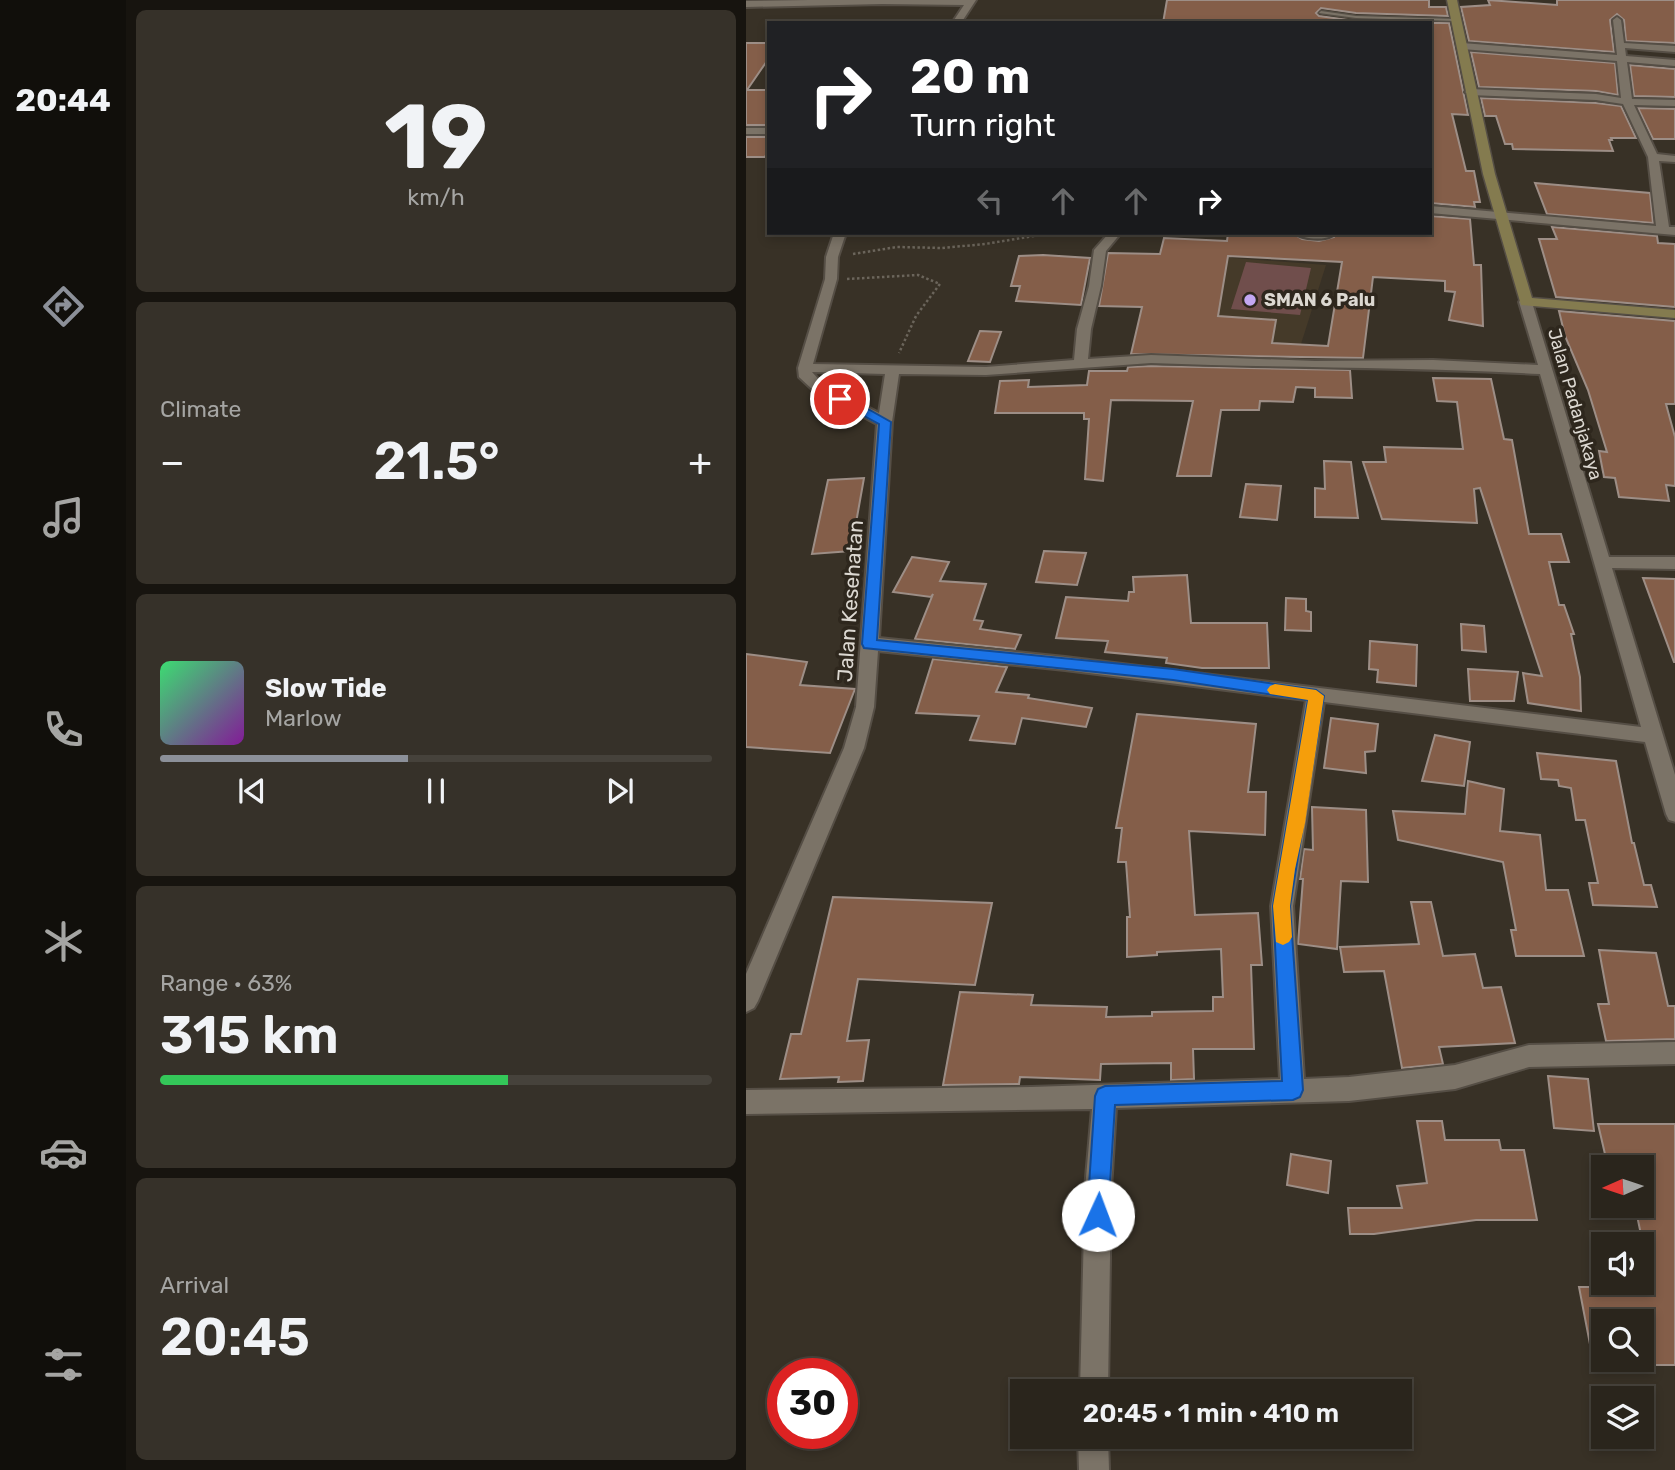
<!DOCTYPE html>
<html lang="en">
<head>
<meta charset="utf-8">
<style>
  body { margin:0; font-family:Rubik,sans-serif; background:#363129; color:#f1f3f6; height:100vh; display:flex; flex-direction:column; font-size:26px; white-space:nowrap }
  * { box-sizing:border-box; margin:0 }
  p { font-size:23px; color:#a5a5a3 }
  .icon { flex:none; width:38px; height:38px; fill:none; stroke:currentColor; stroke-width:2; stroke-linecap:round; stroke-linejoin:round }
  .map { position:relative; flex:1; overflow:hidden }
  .panel { display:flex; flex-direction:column; gap:10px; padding:10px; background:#17140f; width:620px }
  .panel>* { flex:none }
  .top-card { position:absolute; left:21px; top:21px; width:665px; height:214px; border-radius:0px; box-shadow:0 4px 10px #0003,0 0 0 2px #46423b; background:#202124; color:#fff; overflow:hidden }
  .needle { width:46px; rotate:267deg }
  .controls { position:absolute; left:845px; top:1155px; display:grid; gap:14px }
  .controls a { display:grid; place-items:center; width:63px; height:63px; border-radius:0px; background:#2a251c; box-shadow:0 4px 10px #0003,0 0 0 2px #46423b; font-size:35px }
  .speed { position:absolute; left:21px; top:1358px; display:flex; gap:14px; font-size:35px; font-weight:700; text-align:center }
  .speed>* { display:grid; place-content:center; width:91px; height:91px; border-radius:50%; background:#2a251c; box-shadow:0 4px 10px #0003,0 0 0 2px #46423b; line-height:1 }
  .speed .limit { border:10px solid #d22; background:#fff; color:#111 }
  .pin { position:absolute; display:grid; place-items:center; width:60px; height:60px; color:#fff; margin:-30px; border:4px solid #fff; border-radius:50%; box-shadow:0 2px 7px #0007 }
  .me { position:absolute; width:77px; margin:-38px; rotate:2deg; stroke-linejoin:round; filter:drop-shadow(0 0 5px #0008) }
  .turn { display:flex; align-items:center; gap:24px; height:147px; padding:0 28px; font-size:32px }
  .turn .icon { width:91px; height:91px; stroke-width:2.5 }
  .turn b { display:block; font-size:49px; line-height:60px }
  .lanes { display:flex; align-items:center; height:66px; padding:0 28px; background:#0003; justify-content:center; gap:35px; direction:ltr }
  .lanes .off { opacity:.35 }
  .big { font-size:52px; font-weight:600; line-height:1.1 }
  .panel .widget { flex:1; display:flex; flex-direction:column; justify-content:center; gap:10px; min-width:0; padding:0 24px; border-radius:10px; background:#363129 }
  .panel .dial { align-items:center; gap:0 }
  .dial b { font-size:91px; line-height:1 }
  .song { display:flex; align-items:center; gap:21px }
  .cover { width:84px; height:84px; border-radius:10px; background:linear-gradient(135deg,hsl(140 70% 55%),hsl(290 70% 35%)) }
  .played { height:7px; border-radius:4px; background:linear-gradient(90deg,#8c9099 45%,#46423b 45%) }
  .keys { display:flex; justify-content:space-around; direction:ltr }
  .heat { display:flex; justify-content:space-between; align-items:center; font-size:38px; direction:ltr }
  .charge { height:10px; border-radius:5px; background:linear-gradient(90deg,#34c759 63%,#46423b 0) }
  .trip { position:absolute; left:264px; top:1379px; width:402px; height:70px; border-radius:0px; background:#2a251c; box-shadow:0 4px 10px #0003,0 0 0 2px #46423b; font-weight:600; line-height:70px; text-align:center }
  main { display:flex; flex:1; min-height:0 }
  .tab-bar { display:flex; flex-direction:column; width:126px; justify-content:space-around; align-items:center; background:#110f0b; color:#a5a5a3 }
  .tab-bar .icon { width:49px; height:49px }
  .tab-bar .current { color:#8c9099 }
  .tab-bar b { font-size:32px; color:#f1f3f6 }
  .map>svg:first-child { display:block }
</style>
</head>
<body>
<main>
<nav class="tab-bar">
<b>20:44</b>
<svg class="icon current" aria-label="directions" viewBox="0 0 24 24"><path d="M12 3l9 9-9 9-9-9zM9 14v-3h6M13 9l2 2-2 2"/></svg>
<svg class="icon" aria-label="music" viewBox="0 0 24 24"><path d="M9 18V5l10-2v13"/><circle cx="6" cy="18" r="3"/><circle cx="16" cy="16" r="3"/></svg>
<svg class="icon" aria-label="phone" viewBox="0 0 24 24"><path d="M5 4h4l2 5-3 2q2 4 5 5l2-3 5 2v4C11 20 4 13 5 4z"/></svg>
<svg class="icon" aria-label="climate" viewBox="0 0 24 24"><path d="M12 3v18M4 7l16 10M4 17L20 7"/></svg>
<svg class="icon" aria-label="car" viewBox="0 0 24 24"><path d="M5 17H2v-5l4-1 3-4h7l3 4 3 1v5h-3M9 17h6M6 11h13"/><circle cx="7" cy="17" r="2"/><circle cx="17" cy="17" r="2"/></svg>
<svg class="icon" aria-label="filters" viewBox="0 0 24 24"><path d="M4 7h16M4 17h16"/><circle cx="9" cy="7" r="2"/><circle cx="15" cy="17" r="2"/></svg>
</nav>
<section class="panel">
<div class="widget dial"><b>19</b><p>km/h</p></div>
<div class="widget"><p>Climate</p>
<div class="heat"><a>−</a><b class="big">21.5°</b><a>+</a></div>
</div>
<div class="widget">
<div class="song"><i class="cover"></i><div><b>Slow Tide</b><p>Marlow</p></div></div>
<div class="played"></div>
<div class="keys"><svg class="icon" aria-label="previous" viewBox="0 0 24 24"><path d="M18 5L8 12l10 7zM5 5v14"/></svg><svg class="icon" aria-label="pause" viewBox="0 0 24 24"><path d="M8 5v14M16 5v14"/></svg><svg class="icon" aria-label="next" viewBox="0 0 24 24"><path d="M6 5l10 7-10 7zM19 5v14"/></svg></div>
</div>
<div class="widget"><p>Range · 63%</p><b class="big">315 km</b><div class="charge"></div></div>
<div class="widget"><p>Arrival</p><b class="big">20:45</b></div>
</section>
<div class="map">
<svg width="930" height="1470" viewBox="0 0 930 1470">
  <rect width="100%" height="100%" fill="#383126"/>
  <path fill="#453a29" d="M448,255L580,265L555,344L432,335Z"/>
  <path fill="#704e4c" d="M500,262L565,268L554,315L485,309Z"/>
  <path fill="#845e49" stroke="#9d8e86" stroke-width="2" fill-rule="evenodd" d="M421,0H683V7H700L702,16L610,13L575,8L570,13L573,16L610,21L681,23H417Z
    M742,0L811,5V0H929V43L880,41L878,20L871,14L864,20L868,52L723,41L715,7L744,5Z
    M684,23H703L722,115L706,114L720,171H728L734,202H728L729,207L684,203Z
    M0,43H23V58L1,90H23V125H0Z
    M725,52L869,63L872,95L850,91L733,87Z
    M884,65L929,69V97L888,96Z
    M735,98L850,103L875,106L890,138H865L866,140H863L867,151L767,149L766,144H759L750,116H739Z
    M892,108L929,109V139H907Z
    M0,137H23V149L19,157H0Z
    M789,183L904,193L907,223L801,214Z
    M684,216L724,219L728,265H735L737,326L703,320L709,292L699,291V281L627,277L617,358L385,354L396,307L353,306L362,253L414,254L418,238L481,241L482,233H546L556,239L573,241L588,237V233H684ZM482,256L596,262L582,346L526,343L530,320L472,316Z
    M806,227L911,236L912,243L929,244V307L810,297L793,239H811Z
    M297,255L344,258L335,305L270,301L274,286H265L273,256Z
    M813,311L929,321V404H920L929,437V486L920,485L923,501L873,497L869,478L858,477L853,451L861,452L842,390L819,336Z
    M234,331L255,332L244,362L222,361Z
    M405,366L604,370L606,398L569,397V388L550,387L547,402L514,401L513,410H475L465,476H431L447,401L365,400L357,481L339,479L343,419H338V413H249L254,381L283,380L282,387L341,385L343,371H381L382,367Z
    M687,378L745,379L758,439L766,440L783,534H815L823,562H803L813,605H818L828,634H825L834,677L835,711L782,703L777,673L796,676L734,488L728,489L731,523L636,519L617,462H640L638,447L717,449L711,402L691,401Z
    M578,461L605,462L612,518L569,517V488L579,489Z
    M118,478L105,551L66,554L82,480Z
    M500,484L535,486L531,520L494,517Z
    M298,551L340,553L331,585L290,582Z
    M166,557L203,562L194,581L240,584L228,620L237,621L234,629L275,635L269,649L169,639L187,594L185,597L147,592Z
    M441,575L445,623H521L523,668H456L420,663L421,658L359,652L362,641L310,638L320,597L382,601L383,592H388L387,577Z
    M897,578L929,579V662H928Z
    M540,598L560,599V611L565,612V631L539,630Z
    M715,624L738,626L740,652L716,650Z
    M624,641L671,645L670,686L631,682L632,670L623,669Z
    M0,654L61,662L54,685L109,689L84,753L0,747Z
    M187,659L261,667L250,692L283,695L282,698L346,708L340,727L276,718L269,744L224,740L233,716L170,713Z
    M722,669L772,672L768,701H724Z
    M391,714L510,724L502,792H520L519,835L443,831L449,915L512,913L516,965H505L508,1049H447L448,1079L425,1080V1063L355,1064L354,1080L274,1077L273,1084L197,1085L214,992L287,995L285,1005L361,1007L360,1017L406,1016V1012L467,1011V997H477L475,949L411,952V955L381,957V917H384L380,862H372L376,828H370Z
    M585,718L632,724L629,751L619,752L620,773L578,768Z
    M689,735L724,742L718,786L676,781Z
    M791,753L870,761L886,843H888L898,885H905L911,907L847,905L843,883H852L839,820H830L825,788L813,786L812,780L795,779Z
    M722,781L758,789L754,831L794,835L800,890H822L838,956H770L765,930H770L757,862L652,840L647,811L719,814Z
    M566,807L620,810L622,882L595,881L591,949L552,944L557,879H554L558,849L567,850Z
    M87,897L246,903L229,985L112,979L101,1041L123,1040L117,1081L92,1082L93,1077L34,1079L45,1034H55Z
    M665,902H685L697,956L729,954L737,988L755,987L769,1043L693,1047L697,1064L656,1068L638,971L598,972L594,947L673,944Z
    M853,950L910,953L922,1006H929V1039L860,1041L852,1004H863Z
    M802,1076L842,1079L848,1131L808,1128Z
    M671,1121H696L699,1140H753L755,1150H778L791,1220H730L628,1234H604L602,1208H656L651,1186L681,1183Z
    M852,1124H929V1365H848L833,1287H906L889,1206H896V1167H862ZM858,1321H896V1360H858Z
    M545,1154L585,1161L582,1193L541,1185Z"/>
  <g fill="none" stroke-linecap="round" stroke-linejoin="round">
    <defs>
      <path id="lane" d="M575,11L610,16L710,19L712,20L710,21L610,18L573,13Z"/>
      <path id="street" d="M63,0H230L215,23H206L218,5L136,4L0,7V1Z
        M871,17L875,20L878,43L930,46V52L879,48L880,56L930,60V66L881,62L886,99L930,100V106L888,105L911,154L930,156V162L913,161L923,227H930V235L684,213V206L910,226L902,157L877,104L850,100L724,95L719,92L724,89L850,94L875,98L871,61L716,49L711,46L716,43L871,55L867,20Z
        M0,128H23V134H0Z
        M88,233H100L92,257L91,279L67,364L240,367L328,360L331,329L343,286L348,250L363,233H375L360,251L355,286L345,329L342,359L405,355L569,361L687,360L792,365L773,302L775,299H785L863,557H930V569L866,568L930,778V822L923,820L920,814L899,742L578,702L547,906L558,1079L603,1077L709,1065L783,1045L930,1042V1064L783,1067L709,1089L603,1101L370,1108L365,1189L362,1391H334L339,1189L346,1109L0,1114V1090L285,1087L534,1079L525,906L560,700L319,670L132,651L128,707L118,748L12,1001L8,1008L0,1012V974L98,748L110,707L131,424L67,390L53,377L52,368L79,279L80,257ZM405,363C535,368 664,367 794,374L895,727L319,657L133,638L146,422L153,374L240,375ZM66,372L139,374L133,413L77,384Z
        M548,233H585L587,235C578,241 557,239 548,233Z
        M332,1437H362L363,1470H333Z"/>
      <path id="secondary" d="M701,0H711L749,174L786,298L930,310V318L775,305L737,174Z"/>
    </defs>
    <use href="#lane" stroke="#554e45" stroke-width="3"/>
    <use href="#street" stroke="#554e45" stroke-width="4"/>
    <use href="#secondary" stroke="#554e45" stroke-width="3"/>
    <path stroke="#6b655b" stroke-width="2.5" stroke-dasharray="2.5 2.5" stroke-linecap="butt" d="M107,254L151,247L196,248L239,244L306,233
      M101,279L172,275L194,284L170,316L153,353"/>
    <use href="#lane" fill="#7b7367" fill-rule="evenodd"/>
    <use href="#street" fill="#7b7367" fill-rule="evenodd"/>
    <use href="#secondary" fill="#847b4f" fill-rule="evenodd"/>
  </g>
  <path fill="#1a73e8" stroke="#114b97" stroke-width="2" d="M90,396H99L145,422L131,640L427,669L570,690L578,696L544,906L557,1090L554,1097L547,1100L369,1105L362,1215L359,1223L352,1226L344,1223L341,1215L349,1096L352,1089L359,1086L536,1081L527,906L562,700L427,680L118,648L116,644L133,424L90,401Z"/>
  <path fill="#f59e0b" d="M529,684L570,690L578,696L559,823L549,869L544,906L546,937L543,942L537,945L530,942L527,906L562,700L524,694L521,690L524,686Z"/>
  <circle fill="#c3a7f2" stroke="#2e271d" stroke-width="2.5" cx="504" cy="300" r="7"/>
  <g text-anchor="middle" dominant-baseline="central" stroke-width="7" stroke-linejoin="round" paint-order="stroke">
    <g font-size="18" font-weight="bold" fill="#dcd8d1" stroke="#2e271d" text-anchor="start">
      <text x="518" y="300">SMAN 6 Palu</text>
    </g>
    <g font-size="18" fill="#dcd8d1" stroke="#2e271d">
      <text transform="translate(829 404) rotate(74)">Jalan Padanjakaya</text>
    </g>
    <g font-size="21" fill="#dcd8d1" stroke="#2e271d">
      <text transform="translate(104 601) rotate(-86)">Jalan Kesehatan</text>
    </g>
  </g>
</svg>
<div class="controls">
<a><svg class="needle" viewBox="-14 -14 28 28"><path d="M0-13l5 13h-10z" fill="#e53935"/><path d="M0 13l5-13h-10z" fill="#a5a5a3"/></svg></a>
<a><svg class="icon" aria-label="sound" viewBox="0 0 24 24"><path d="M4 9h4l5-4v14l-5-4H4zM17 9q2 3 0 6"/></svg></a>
<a><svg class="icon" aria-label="search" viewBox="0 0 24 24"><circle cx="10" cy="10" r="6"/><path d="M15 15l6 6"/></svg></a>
<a><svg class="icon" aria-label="layers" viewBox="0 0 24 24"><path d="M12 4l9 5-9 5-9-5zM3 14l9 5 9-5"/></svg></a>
</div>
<div class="speed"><div class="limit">30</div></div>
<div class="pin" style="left:94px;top:399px;background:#d93025"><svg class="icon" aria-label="arrive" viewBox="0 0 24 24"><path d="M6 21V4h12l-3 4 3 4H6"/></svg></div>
<svg class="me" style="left:352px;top:1215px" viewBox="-20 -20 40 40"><circle r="19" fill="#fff"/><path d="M0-13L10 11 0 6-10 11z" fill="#1a73e8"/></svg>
<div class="trip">20:45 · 1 min · 410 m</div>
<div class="top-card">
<div class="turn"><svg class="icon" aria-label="right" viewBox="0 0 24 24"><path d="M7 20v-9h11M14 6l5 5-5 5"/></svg><div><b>20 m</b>Turn right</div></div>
<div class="lanes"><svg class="icon off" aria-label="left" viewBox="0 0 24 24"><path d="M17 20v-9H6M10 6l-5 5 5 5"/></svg><svg class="icon off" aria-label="ahead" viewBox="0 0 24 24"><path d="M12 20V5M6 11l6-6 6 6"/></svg><svg class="icon off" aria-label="ahead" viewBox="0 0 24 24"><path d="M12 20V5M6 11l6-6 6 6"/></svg><svg class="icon" aria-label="right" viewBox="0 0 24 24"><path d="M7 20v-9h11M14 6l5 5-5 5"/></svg></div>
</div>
</div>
</main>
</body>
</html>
